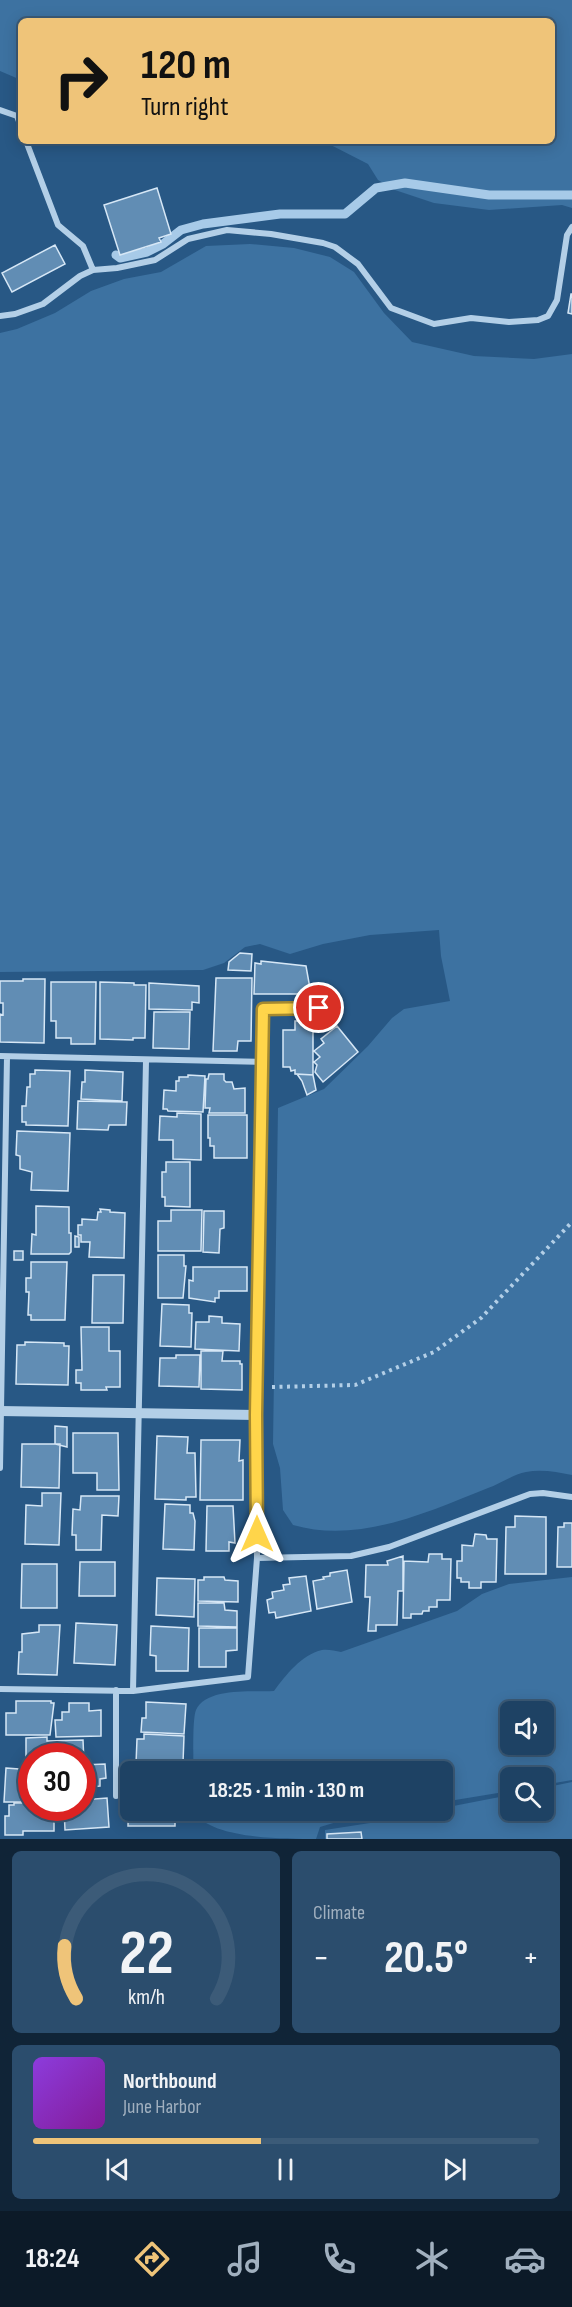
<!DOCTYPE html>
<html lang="en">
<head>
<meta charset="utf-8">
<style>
  body { margin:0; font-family:"Sofia Sans Condensed",sans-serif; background:#2b4d6d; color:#f1f3f6; height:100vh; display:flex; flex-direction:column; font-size:22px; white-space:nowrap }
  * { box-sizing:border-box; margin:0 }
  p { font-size:20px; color:#a1b0bf }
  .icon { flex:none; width:33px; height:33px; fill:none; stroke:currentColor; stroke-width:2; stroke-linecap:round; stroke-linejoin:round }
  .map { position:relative; height:1839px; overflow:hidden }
  .drawer { display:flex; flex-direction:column; gap:12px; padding:12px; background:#102437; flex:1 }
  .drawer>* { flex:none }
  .guide { position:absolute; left:18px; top:18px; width:537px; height:126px; border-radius:9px; box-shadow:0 3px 15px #0003,0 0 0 2px #3c5b78; background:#efc479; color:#111; overflow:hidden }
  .fabs { position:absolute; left:500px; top:1701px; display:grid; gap:12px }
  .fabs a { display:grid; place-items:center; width:54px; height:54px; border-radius:9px; background:#1e4264; box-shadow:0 3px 15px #0003,0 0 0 2px #3c5b78; font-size:30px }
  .speed { position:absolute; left:18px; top:1743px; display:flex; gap:12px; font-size:30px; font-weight:700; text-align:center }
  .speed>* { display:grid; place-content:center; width:78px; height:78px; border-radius:50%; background:#1e4264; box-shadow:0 3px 15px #0003,0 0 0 2px #3c5b78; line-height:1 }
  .speed .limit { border:9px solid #d22; background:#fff; color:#111 }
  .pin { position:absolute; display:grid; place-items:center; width:51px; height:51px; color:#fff; margin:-26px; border:3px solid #fff; border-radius:50%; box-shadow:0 2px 6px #0007 }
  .me { position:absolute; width:66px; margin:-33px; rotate:0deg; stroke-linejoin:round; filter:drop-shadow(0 0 4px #0008) }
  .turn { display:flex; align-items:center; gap:21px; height:126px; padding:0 24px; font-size:27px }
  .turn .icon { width:78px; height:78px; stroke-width:2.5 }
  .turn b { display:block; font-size:42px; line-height:51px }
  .big { font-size:45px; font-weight:700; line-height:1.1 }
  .drawer .widget { flex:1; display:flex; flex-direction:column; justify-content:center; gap:9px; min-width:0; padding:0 21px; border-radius:9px; background:#2b4d6d }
  .drawer .dial { align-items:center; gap:0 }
  .dial svg { height:156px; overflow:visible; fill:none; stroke:#3c5b78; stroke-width:7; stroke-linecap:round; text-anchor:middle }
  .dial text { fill:#f1f3f6; stroke:none }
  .song { display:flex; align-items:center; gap:18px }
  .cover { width:72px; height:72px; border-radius:9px; background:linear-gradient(135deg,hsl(270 70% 55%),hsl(290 70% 35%)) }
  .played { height:6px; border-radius:3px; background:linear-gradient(90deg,#efc479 45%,#3c5b78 45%) }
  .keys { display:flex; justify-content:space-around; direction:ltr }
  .heat { display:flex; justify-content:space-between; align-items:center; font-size:33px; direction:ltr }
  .drawer .tiles { flex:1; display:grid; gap:12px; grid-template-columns:1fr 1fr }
  .widget:last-child { grid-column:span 2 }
  .trip { position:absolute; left:120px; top:1761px; width:333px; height:60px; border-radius:9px; background:#1e4264; box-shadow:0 3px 15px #0003,0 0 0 2px #3c5b78; font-weight:700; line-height:60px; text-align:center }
  .menu { display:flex; height:96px; justify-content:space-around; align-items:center; background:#0c1a28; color:#a1b0bf }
  .menu .icon { width:42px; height:42px }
  .menu .on { color:#efc479 }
  .menu b { font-size:27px; color:#f1f3f6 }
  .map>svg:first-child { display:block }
</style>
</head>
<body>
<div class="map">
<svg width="572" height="1839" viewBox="0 0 572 1839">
  <rect width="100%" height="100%" fill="#285885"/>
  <path fill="#3d72a1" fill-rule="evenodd" d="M0,0H572V208L562,205L489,210L434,203L395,190L378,180L368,164L323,141H552V21H21V80L0,71Z
    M250,244L294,248L330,257L354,272L384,313L412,342L474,356L534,359L572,354V1475C557,1472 541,1469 526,1472C514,1474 500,1484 488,1488C428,1512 359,1544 293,1525L283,1510L280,1468L273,1444L278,1108L324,1089L368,1046L392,1018L404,1009L450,1001L441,956L439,930L370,935L323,944L290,954L260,944L245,947L224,963L203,970L0,972V333L17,329L55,313L91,291L124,279L161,272L206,246Z
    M572,1577V1780L543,1785V1778H510V1791L443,1802L442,1772L193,1771C194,1759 192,1720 196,1710C206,1687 253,1692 274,1691C286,1675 301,1655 322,1650C328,1649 335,1651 341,1652L457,1611L482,1594L509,1584ZM510,1712H543V1744H510Z
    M572,1782V1839H325V1830L402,1818L432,1811L442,1810L443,1808L510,1795V1810H543V1788Z
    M194,1811H395L350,1818L320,1827L316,1839C283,1839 209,1839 194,1811Z"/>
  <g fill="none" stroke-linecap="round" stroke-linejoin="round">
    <path stroke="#a7cae8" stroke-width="9" d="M116,255L120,258L147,252L163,244L181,230L203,224L280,214H345L376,188L405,183L489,195H572"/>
  </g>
  <path fill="#618db4" stroke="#d6e7f6" stroke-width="1.5" d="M157,188L171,234L159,238L161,242L120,255L104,205Z
    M55,245L65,264L12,292L2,273Z
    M571,294H572V314L568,313Z
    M240,953L252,954L251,971L228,970L229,962Z
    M261,961L306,966L311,994H254L255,963L261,964Z
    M216,978H252L251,1041H238L237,1051H213Z
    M23,979H45L44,1043L0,1042V1014L3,1015V1003H0V981H23Z
    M51,982H96L95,1044H71V1038H56V1021H51Z
    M100,982L134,983V985H146L145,1038H133V1040L100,1039Z
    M149,983L199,986V1003L192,1002V1010L149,1009Z
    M154,1012H190L189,1049L153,1048Z
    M295,1021H311L313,1024V1075L295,1074V1070L291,1071L290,1067H283V1030H295Z
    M337,1026L358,1052L323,1082L315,1072L317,1065L314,1062L320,1057L314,1051L324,1043L321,1039Z
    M35,1070L70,1071L68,1126L26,1125V1122H22V1106H26L27,1087H30V1074H35Z
    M85,1070L123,1072L122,1101L81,1099L82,1082H85Z
    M209,1074H224V1080L226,1082H232L234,1089L245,1088V1113H209L210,1108H205L206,1079H208Z
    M297,1074L313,1075L316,1090L307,1095L302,1081Z
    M188,1075L205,1076L203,1112L168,1111L167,1109H163L164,1090L176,1091V1081H179V1077H188Z
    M78,1101L127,1102L126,1125H109L108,1130L77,1129Z
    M177,1113L201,1114V1160L173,1159V1140H159L160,1116L177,1117Z
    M208,1115H247V1158H214V1146H210V1138H208Z
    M17,1131L70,1133L68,1191L31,1190L32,1172L20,1169V1156L16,1155Z
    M166,1162H190V1207L165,1206V1197H162V1172H166Z
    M36,1206L69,1207V1233H71V1252L69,1254H31L32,1234L36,1235Z
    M100,1209L110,1210V1212L125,1213L124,1258L89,1257L90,1242H81V1235H78V1225H82V1219L97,1220L98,1212H101Z
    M171,1210H202L201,1251H158V1221H171Z
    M204,1211H224V1228L220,1229L219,1253L203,1252Z
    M75,1236L79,1237V1247H75Z
    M14,1251H23V1260H14Z
    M158,1255H184V1266H186L183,1298H158Z
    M31,1262H67L65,1320H31V1315H28L29,1292H26V1278H31Z
    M193,1267H247V1291H219V1298H215V1302L189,1298V1280L193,1281Z
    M93,1275H124L123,1323H92Z
    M162,1304L189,1305V1313H192L191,1347L160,1346Z
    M209,1316L222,1317V1323L240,1324L239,1351L195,1349L196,1322H209Z
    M81,1327H109V1351H120V1387H106L107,1390H81V1383H76V1370H82Z
    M25,1342L64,1343V1346H69L68,1385L16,1384L17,1345H25Z
    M201,1351H223L222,1361H240V1364H242V1390L201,1389Z
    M176,1355H200L199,1387L159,1386L160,1358H176Z
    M55,1426L67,1427V1447L55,1444Z
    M73,1433H118L119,1490H97V1473H73Z
    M157,1436L188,1437L187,1453H195L196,1497H186V1500L155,1499Z
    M201,1440H240L239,1461L243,1460V1500H200Z
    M22,1444H60L59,1488L21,1487Z
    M42,1493H61L59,1545L25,1544L26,1505L42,1506Z
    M81,1496H119L118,1516L102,1515L101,1550H76V1535H72L73,1509L80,1510Z
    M165,1504L190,1505V1513H193L195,1521L194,1550L163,1549Z
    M207,1506H233L235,1543L229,1542V1551H206Z
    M515,1516L546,1517V1574H505L506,1527H515Z
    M564,1523H572V1567H557L558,1527H564Z
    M475,1534L486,1535L487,1539H497L496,1582H481V1588H469V1582H461V1578H457V1561H462V1545L473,1546Z
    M429,1554H442V1559H451L450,1600H437V1607H429V1611H423L422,1614H411V1618H403L404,1561L428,1562Z
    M403,1556V1591H398L397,1625H376V1631H368L370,1597H365L366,1565H388L387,1561Z
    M80,1562H115V1596H79Z
    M22,1564H57V1608H21Z
    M347,1570L352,1602L317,1609L313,1581L324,1579L323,1577L330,1576V1573Z
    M306,1576L311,1611L276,1618L275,1612L269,1613L267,1600L273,1598L272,1592L284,1590L283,1585L290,1584L289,1578Z
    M204,1577H224L225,1580L238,1581V1602L198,1601V1580H204Z
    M157,1578L195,1579L194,1617L156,1615Z
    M198,1603H224L225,1610L237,1611V1627L198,1626Z
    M76,1623L117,1625L115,1665L74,1663Z
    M39,1625H60L57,1675L18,1674L19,1652H22V1634L39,1632Z
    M151,1626L189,1628L188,1671H156V1656L150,1655Z
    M199,1628H237V1650L226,1651V1667H199Z
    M16,1701H51V1703H54L50,1735H6V1713H16Z
    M146,1702L186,1704L184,1734L141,1732L142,1718H146Z
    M69,1703H89V1711L101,1710V1736L56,1737L55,1720H62V1712H69Z
    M144,1734L184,1736L183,1763L136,1764L137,1739H144Z
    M47,1737V1741L83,1740L84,1763L82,1756H32V1767H30V1764H26V1738Z
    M105,1764L106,1778L100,1779V1786L90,1787L91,1795L82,1796V1765Z
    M134,1764L175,1766V1772H134Z
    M6,1768L32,1770V1802H4Z
    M129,1797H130V1810H185V1820H175V1826H128Z
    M107,1798L109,1827L65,1830L64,1808H82V1800Z
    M14,1803H32V1808H54V1831H23V1835H5V1816H9V1805H14Z
    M361,1832L362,1839H327V1834Z"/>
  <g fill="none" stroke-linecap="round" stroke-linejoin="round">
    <path stroke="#b3cfe7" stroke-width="4" stroke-dasharray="3 4.5" stroke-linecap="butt" d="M272,1387L355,1385L434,1352L481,1318L572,1222"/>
    <path stroke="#b3cfe7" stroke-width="6" d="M0,110L17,116L21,127
      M26,141L58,225L83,246L93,270
      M0,316L15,314L43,304L80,276L93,270L117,268L155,260L188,239L227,230L271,234L323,243L335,247L358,264L391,308L434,324L471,318L509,322L538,320L548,316L557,300L567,235L572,227
      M0,1056L262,1062
      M0,1468L7,1057
      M257,1558L351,1556L389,1547L530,1494L543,1493L572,1497
      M0,1689L133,1691L248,1677L257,1558L256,1415L263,1009L319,1008
      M116,1690V1796
      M133,1691L146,1061"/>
    <path stroke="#b3cfe7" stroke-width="10" d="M0,1411L256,1415"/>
  </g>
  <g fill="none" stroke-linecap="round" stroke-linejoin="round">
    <defs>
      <path id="route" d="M257,1534L256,1415L263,1009L319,1008"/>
    </defs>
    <use href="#route" stroke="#a68a30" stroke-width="15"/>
    <use href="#route" stroke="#ffd54a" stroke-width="10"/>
  </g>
</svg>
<div class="fabs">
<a><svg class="icon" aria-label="sound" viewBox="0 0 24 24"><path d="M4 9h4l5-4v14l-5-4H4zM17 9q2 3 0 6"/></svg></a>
<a><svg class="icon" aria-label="search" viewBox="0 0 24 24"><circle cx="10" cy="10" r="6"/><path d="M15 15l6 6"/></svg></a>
</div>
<div class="speed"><div class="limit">30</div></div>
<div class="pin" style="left:319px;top:1008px;background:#d93025"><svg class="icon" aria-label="arrive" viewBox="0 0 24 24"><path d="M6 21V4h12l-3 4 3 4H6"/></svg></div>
<svg class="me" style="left:257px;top:1534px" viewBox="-20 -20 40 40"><path d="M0-17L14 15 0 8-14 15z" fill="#ffd54a" stroke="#fff" stroke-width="4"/></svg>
<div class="trip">18:25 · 1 min · 130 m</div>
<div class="guide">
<div class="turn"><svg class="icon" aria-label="right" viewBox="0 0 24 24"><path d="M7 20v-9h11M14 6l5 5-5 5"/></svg><div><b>120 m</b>Turn right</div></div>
</div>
</div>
<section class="drawer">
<div class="tiles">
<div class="widget dial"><svg viewBox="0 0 100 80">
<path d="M14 69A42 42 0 1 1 86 69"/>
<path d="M14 69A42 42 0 0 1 8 42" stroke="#efc479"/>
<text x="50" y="56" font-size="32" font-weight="700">22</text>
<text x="50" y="72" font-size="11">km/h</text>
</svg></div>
<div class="widget"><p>Climate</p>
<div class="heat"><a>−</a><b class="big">20.5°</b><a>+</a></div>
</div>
<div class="widget">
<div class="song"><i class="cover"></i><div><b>Northbound</b><p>June Harbor</p></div></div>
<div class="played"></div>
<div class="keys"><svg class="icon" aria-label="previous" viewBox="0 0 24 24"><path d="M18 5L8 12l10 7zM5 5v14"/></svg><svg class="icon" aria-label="pause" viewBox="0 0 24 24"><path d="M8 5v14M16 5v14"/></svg><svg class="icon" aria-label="next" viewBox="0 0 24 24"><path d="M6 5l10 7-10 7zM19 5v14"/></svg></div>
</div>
</div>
</section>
<nav class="menu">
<b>18:24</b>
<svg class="icon on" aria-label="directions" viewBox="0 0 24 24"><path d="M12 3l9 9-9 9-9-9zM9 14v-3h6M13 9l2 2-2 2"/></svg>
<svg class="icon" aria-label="music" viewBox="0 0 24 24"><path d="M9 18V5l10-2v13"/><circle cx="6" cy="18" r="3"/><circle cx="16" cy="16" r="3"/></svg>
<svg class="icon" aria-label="phone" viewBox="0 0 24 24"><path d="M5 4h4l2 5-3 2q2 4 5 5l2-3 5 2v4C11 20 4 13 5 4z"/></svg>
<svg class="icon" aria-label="climate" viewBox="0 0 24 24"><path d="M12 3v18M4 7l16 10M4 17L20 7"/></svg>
<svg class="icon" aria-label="car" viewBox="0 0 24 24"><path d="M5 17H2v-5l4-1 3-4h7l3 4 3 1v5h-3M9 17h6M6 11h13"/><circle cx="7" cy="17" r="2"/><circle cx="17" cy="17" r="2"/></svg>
</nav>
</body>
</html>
